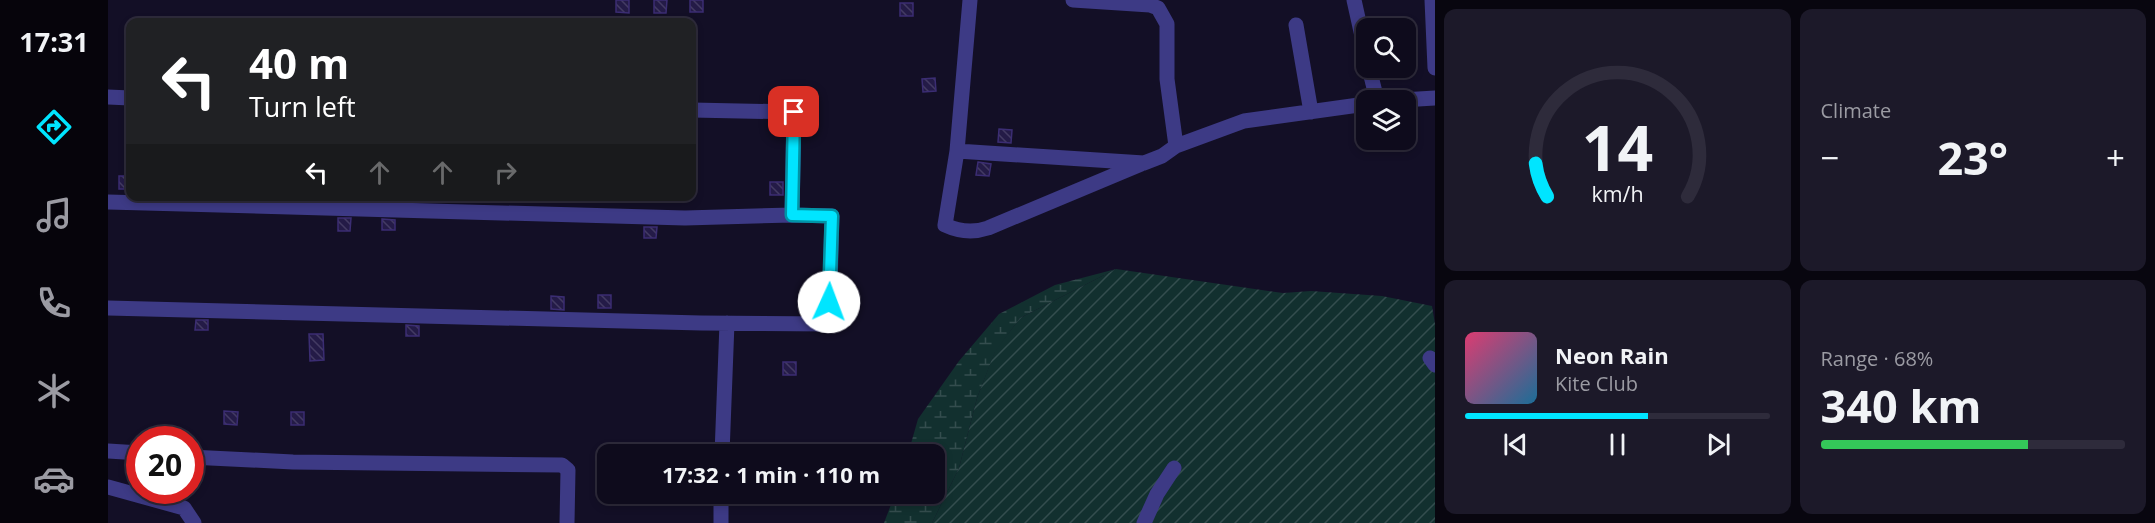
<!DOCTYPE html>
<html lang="en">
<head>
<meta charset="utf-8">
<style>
  body { margin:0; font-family:"Open Sans",sans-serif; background:#1c1929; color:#f1f3f6; height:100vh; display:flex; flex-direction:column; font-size:22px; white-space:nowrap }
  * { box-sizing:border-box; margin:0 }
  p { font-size:20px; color:#9b9ba3 }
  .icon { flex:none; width:33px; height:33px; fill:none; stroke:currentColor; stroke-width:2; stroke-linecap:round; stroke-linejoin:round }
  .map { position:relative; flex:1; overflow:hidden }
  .drawer { display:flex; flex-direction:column; gap:9px; padding:9px; background:#08060f; width:720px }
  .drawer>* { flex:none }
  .guide { position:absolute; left:18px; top:18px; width:570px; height:183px; border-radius:12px; box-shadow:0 3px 9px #0003,0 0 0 2px #2e2b3b; background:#202124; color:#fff; overflow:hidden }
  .buttons { position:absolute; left:1248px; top:18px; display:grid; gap:12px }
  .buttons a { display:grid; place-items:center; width:60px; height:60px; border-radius:12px; background:#0e0b1c; box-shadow:0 3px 9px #0003,0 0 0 2px #2e2b3b; font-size:30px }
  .speed { position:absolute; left:18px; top:426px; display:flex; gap:12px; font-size:30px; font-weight:700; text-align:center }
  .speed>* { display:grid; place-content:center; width:78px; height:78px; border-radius:50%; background:#0e0b1c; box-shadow:0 3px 9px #0003,0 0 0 2px #2e2b3b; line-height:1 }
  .speed .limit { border:9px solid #d22; background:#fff; color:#111 }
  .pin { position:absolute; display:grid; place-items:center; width:51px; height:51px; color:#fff; margin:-26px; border-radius:12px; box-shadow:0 3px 9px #0006 }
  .me { position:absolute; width:66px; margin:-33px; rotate:2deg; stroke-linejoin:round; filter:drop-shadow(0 0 4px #0008) }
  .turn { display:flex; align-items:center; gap:21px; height:126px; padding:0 24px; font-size:27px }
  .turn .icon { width:78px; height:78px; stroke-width:2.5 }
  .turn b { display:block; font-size:42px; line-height:51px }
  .lanes { display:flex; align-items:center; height:57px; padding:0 24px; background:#0003; justify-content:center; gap:30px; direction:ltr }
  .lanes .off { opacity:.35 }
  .big { font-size:45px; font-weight:700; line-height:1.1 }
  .drawer .tile { flex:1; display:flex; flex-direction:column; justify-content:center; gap:9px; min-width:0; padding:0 21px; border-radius:12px; background:#1c1929 }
  .drawer .dial { align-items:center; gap:0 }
  .dial svg { height:156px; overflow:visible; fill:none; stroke:#2e2b3b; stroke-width:7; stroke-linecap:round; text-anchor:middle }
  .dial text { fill:#f1f3f6; stroke:none }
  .song { display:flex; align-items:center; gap:18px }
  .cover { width:72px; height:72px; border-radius:9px; background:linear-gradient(135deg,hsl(340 70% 55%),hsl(200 70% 35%)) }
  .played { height:6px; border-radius:3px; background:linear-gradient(90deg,#00e5ff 60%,#2e2b3b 60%) }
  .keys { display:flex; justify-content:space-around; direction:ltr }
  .heat { display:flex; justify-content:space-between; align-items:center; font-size:33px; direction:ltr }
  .charge { height:9px; border-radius:4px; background:linear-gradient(90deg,#34c759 68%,#2e2b3b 0) }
  .drawer .tiles { flex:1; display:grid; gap:9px; grid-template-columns:repeat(2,1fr) }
  .trip { position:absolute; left:489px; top:444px; width:348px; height:60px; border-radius:12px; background:#0e0b1c; box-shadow:0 3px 9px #0003,0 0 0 2px #2e2b3b; font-weight:700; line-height:60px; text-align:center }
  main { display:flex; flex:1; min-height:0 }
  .dock { display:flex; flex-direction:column; width:108px; justify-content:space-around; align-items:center; background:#06040b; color:#9b9ba3 }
  .dock .icon { width:42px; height:42px }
  .dock .current { color:#00e5ff }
  .dock b { font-size:27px; color:#f1f3f6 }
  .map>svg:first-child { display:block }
</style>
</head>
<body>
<main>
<nav class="dock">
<b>17:31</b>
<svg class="icon current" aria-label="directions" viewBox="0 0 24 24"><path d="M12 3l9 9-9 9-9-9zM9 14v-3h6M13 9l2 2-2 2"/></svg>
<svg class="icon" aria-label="music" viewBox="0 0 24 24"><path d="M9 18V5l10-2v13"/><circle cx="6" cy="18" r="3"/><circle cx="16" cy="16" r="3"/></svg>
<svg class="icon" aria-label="phone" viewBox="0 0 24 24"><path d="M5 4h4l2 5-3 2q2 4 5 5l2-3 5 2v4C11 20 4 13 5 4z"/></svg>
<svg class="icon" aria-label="climate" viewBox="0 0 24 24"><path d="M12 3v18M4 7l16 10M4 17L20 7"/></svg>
<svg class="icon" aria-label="car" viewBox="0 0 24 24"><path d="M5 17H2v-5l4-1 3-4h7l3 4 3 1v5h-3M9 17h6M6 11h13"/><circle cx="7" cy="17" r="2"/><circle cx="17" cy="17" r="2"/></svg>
</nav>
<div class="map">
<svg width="1327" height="523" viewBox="0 0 1327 523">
  <defs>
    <pattern id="wetland-marsh" width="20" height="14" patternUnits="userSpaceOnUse" patternTransform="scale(1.5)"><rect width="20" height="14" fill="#12302f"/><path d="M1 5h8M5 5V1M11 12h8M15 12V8" fill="none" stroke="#344d4e"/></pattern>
    <pattern id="garden-furrows" width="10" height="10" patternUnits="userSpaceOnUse" patternTransform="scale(1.5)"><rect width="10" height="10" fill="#12302f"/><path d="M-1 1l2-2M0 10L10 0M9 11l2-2" fill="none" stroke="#344d4e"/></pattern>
    <pattern id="building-back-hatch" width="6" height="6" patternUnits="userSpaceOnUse" patternTransform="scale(1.5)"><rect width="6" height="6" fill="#241b47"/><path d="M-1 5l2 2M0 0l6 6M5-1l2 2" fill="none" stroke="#433b63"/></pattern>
  </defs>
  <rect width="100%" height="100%" fill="#130f26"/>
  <path fill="url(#wetland-marsh)" d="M1008,269L912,318L887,352L869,398L851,468L824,523H776L787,494H826V454H800L810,419L851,361L891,314L947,285Z"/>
  <path fill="url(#garden-furrows)" d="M1008,269L1175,293L1203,291L1274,296L1324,306L1327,324V523H824L851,468L869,398L887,351L912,318Z"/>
  <path fill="url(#building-back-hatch)" stroke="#3b2d73" stroke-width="1.5" d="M508,0H521V13L508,12Z
    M546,0H559L558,13H546Z
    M582,0H595V12H582Z
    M792,3H805V16H792Z
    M827,78L828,91L815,92L814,79Z
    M891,129L904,130L903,143L890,142Z
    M870,162L883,164L881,176L868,175Z
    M11,176H22V189H11Z
    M662,182H675V195H662Z
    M230,218H243L242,231H230Z
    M274,219L287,220V230H274Z
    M536,227H549L548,238H536Z
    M490,295H503V308H490Z
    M443,296L456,297V310L443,309Z
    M88,320H100V330H87Z
    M298,325L311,326V336H298Z
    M201,334H215L216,360L202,361Z
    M675,362H688V375H675Z
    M116,411L130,412L129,425L116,424Z
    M183,412H196V425H183Z"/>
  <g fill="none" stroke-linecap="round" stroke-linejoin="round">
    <path stroke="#3d3a85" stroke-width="15" d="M862,0L849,151L1036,163L1054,156L1068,146L1136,121L1258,104
      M965,0L1042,5L1050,8L1059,24V79L1068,146
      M1246,0L1258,54
      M1324,0L1327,68
      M1188,25L1203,112
      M1261,68L1269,100
      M0,97L22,98
      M1294,100L1327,98
      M584,110L686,112L684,215
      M849,151L837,225C852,232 865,233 880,228L1033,164
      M0,202L577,218L684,215L724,216L721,324L593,323L0,308
      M1322,358L1327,365
      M0,451L32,453
      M614,454L619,323
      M82,457L185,462L454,465L460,470L459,523
      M0,487L76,508L86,523
      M613,523V494
      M1036,523L1049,494L1066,468"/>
  </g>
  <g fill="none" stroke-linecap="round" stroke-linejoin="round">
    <defs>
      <path id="route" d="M686,112L684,215L724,216L721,302"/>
    </defs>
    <use href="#route" stroke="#0095a6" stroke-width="15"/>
    <use href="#route" stroke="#00e5ff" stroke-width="10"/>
  </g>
</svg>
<div class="buttons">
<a><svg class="icon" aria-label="search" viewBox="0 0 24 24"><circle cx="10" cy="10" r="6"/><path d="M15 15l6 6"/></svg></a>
<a><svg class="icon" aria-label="layers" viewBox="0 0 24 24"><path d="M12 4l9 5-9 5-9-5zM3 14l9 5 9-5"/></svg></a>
</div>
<div class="speed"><div class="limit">20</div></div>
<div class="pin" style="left:686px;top:112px;background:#d93025"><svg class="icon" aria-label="arrive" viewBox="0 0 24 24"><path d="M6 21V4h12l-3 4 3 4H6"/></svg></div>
<svg class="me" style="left:721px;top:302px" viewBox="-20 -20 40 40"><circle r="19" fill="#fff"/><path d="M0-13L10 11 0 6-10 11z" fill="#00e5ff"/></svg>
<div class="trip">17:32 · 1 min · 110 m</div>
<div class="guide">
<div class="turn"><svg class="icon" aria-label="left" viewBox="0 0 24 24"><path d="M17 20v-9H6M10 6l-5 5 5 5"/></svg><div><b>40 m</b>Turn left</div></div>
<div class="lanes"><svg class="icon" aria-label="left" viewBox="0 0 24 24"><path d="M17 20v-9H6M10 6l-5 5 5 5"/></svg><svg class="icon off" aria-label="ahead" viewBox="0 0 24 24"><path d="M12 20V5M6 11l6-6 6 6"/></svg><svg class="icon off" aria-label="ahead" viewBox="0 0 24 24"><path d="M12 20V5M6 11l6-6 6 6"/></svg><svg class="icon off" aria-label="right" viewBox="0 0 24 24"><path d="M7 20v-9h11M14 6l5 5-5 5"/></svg></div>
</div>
</div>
<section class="drawer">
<div class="tiles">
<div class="tile dial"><svg viewBox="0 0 100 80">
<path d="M14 69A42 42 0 1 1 86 69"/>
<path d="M14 69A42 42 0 0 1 8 52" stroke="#00e5ff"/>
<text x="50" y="56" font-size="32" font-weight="700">14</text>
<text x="50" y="72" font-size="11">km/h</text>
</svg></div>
<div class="tile"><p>Climate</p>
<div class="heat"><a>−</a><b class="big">23°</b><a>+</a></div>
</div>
<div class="tile">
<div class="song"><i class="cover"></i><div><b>Neon Rain</b><p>Kite Club</p></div></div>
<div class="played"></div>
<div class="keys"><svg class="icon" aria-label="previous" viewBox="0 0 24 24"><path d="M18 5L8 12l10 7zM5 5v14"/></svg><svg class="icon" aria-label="pause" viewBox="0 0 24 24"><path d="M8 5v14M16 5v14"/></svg><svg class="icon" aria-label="next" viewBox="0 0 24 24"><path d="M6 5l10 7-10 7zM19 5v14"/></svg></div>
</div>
<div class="tile"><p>Range · 68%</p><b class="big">340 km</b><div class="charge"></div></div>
</div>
</section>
</main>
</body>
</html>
